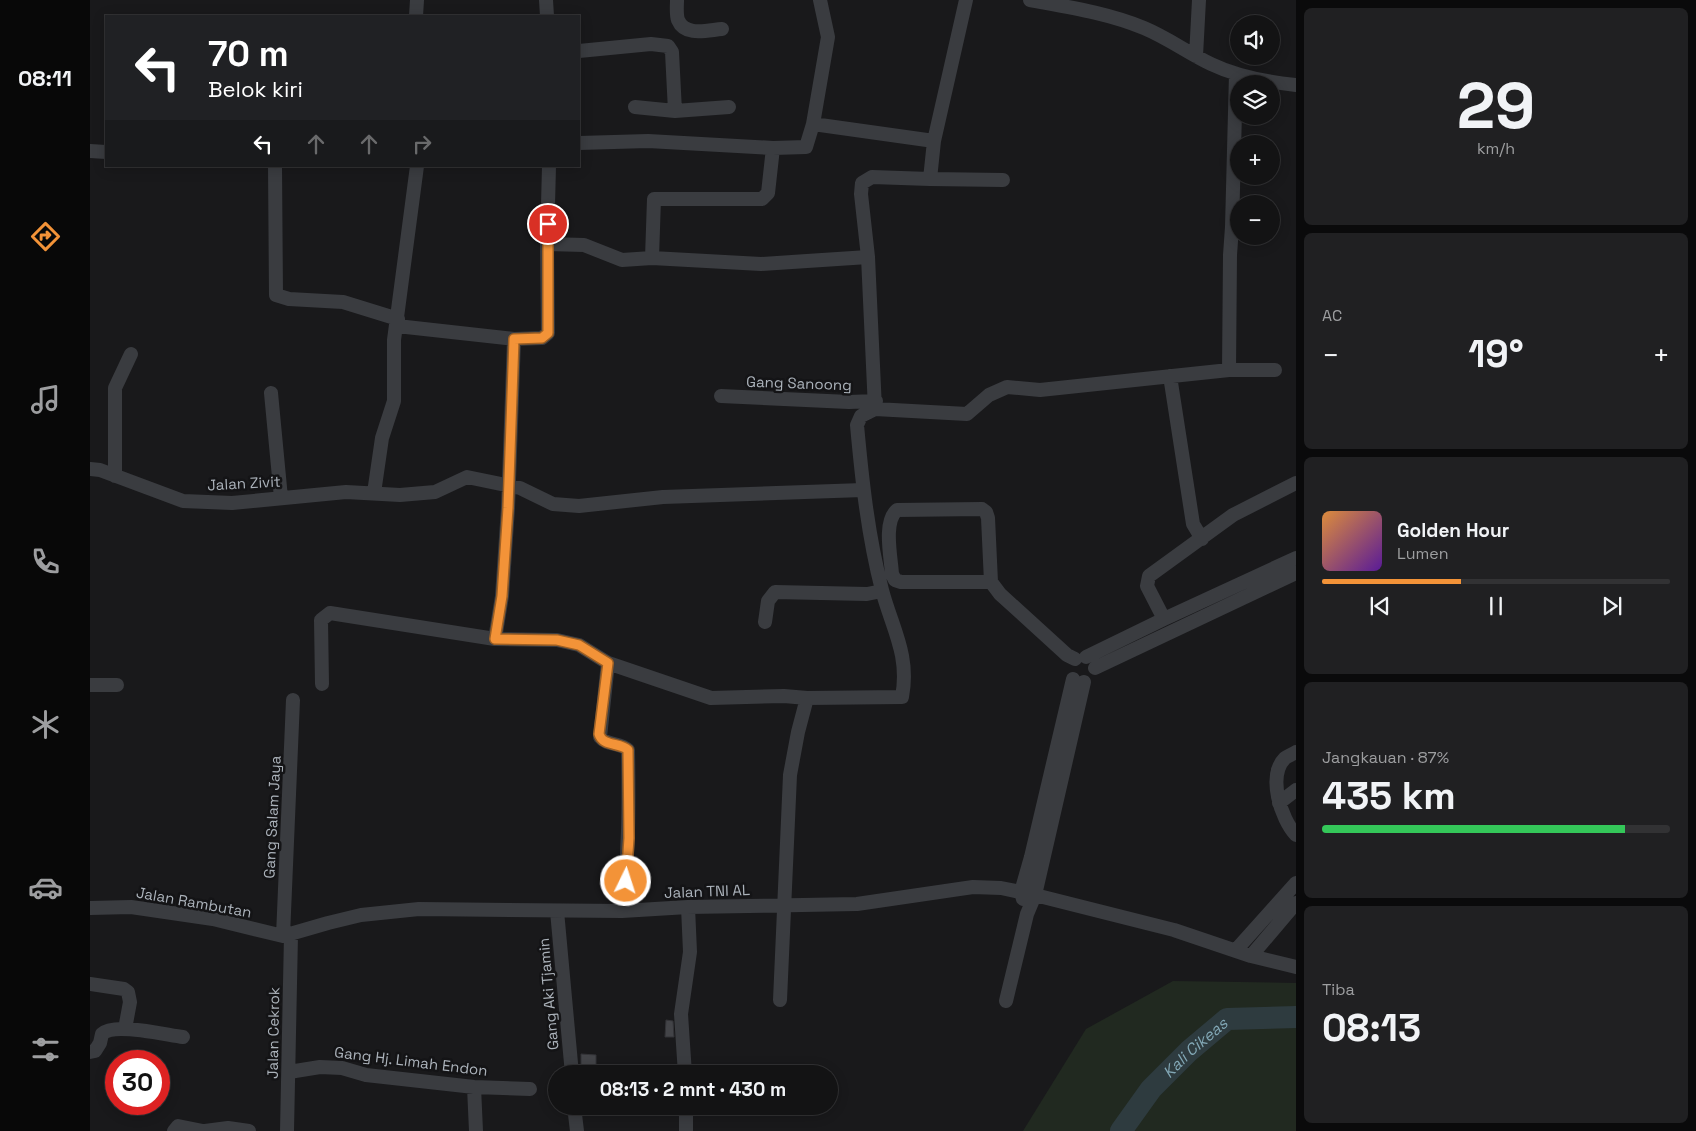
<!DOCTYPE html>
<html lang="id">
<head>
<meta charset="utf-8">
<style>
  body { margin:0; font-family:"Space Grotesk",sans-serif; background:#202022; color:#f1f3f6; height:100vh; display:flex; flex-direction:column; font-size:19px; white-space:nowrap }
  * { box-sizing:border-box; margin:0 }
  p { font-size:16px; color:#9d9ea0 }
  .icon { flex:none; width:28px; height:28px; fill:none; stroke:currentColor; stroke-width:2; stroke-linecap:round; stroke-linejoin:round }
  .map { position:relative; flex:1; overflow:hidden }
  .details { display:flex; flex-direction:column; gap:8px; padding:8px; background:#0a0a0b; width:400px }
  .details>* { flex:none }
  .hud { position:absolute; left:15px; top:15px; width:475px; height:152px; border-radius:0px; box-shadow:0 2px 12px #0003,0 0 0 1px #323234; background:#202124; color:#fff; overflow:hidden }
  .controls { position:absolute; left:1140px; top:15px; display:grid; gap:10px }
  .controls a { display:grid; place-items:center; width:50px; height:50px; border-radius:50%; background:#131314; box-shadow:0 2px 12px #0003,0 0 0 1px #323234; font-size:25px }
  .speed { position:absolute; left:15px; top:1050px; display:flex; gap:10px; font-size:25px; font-weight:700; text-align:center }
  .speed>* { display:grid; place-content:center; width:65px; height:65px; border-radius:50%; background:#131314; box-shadow:0 2px 12px #0003,0 0 0 1px #323234; line-height:1 }
  .speed .limit { border:8px solid #d22; background:#fff; color:#111 }
  .pin { position:absolute; display:grid; place-items:center; width:42px; height:42px; color:#fff; margin:-21px; border:2px solid #fff; border-radius:50%; box-shadow:0 1px 5px #0007 }
  .me { position:absolute; width:55px; margin:-28px; rotate:4deg; stroke-linejoin:round; filter:drop-shadow(0 0 4px #0008) }
  .turn { display:flex; align-items:center; gap:18px; height:105px; padding:0 20px; font-size:22px }
  .turn .icon { width:65px; height:65px; stroke-width:2.5 }
  .turn b { display:block; font-size:35px; line-height:42px }
  .lanes { display:flex; align-items:center; height:48px; padding:0 20px; background:#0003; justify-content:center; gap:25px; direction:ltr }
  .lanes .off { opacity:.35 }
  .big { font-size:38px; font-weight:700; line-height:1.1 }
  .details .widget { flex:1; display:flex; flex-direction:column; justify-content:center; gap:8px; min-width:0; padding:0 18px; border-radius:8px; background:#202022 }
  .details .dial { align-items:center; gap:0 }
  .dial b { font-size:65px; line-height:1 }
  .song { display:flex; align-items:center; gap:15px }
  .cover { width:60px; height:60px; border-radius:8px; background:linear-gradient(135deg,hsl(30 70% 55%),hsl(270 70% 35%)) }
  .played { height:5px; border-radius:2px; background:linear-gradient(90deg,#f39338 40%,#323234 40%) }
  .keys { display:flex; justify-content:space-around; direction:ltr }
  .heat { display:flex; justify-content:space-between; align-items:center; font-size:28px; direction:ltr }
  .charge { height:8px; border-radius:4px; background:linear-gradient(90deg,#34c759 87%,#323234 0) }
  .trip { position:absolute; left:458px; top:1065px; width:290px; height:50px; border-radius:25px; background:#131314; box-shadow:0 2px 12px #0003,0 0 0 1px #323234; font-weight:700; line-height:50px; text-align:center }
  main { display:flex; flex:1; min-height:0 }
  .tabs { display:flex; flex-direction:column; width:90px; justify-content:space-around; align-items:center; background:#080808; color:#9d9ea0 }
  .tabs .icon { width:35px; height:35px }
  .tabs .selected { color:#f39338 }
  .tabs b { font-size:22px; color:#f1f3f6 }
  .map>svg:first-child { display:block }
</style>
</head>
<body>
<main>
<nav class="tabs">
<b>08:11</b>
<svg class="icon selected" aria-label="directions" viewBox="0 0 24 24"><path d="M12 3l9 9-9 9-9-9zM9 14v-3h6M13 9l2 2-2 2"/></svg>
<svg class="icon" aria-label="music" viewBox="0 0 24 24"><path d="M9 18V5l10-2v13"/><circle cx="6" cy="18" r="3"/><circle cx="16" cy="16" r="3"/></svg>
<svg class="icon" aria-label="phone" viewBox="0 0 24 24"><path d="M5 4h4l2 5-3 2q2 4 5 5l2-3 5 2v4C11 20 4 13 5 4z"/></svg>
<svg class="icon" aria-label="climate" viewBox="0 0 24 24"><path d="M12 3v18M4 7l16 10M4 17L20 7"/></svg>
<svg class="icon" aria-label="car" viewBox="0 0 24 24"><path d="M5 17H2v-5l4-1 3-4h7l3 4 3 1v5h-3M9 17h6M6 11h13"/><circle cx="7" cy="17" r="2"/><circle cx="17" cy="17" r="2"/></svg>
<svg class="icon" aria-label="filters" viewBox="0 0 24 24"><path d="M4 7h16M4 17h16"/><circle cx="9" cy="7" r="2"/><circle cx="15" cy="17" r="2"/></svg>
</nav>
<div class="map">
<svg width="1206" height="1131" viewBox="0 0 1206 1131">
  <rect width="100%" height="100%" fill="#19191b"/>
  <path fill="#212920" d="M1083,981L1206,983V1131H933L996,1029Z"/>
  <g fill="none" stroke-linecap="round" stroke-linejoin="round">
    <path stroke="#2e3b3f" stroke-width="22" id="s1" d="M1031,1131L1061,1089L1099,1051L1137,1019L1206,1017"/>
  </g>
  <path fill="#434448" stroke="#333337" d="M576,1020L583,1021L584,1037H575Z
    M491,1054L506,1055V1071H491Z"/>
  <g fill="none" stroke-linecap="round" stroke-linejoin="round">
    <path stroke="#3a3c40" stroke-width="14" d="M456,0L457,16
      M587,0C587,6 586,14 588,20C595,37 618,30 632,29
      M940,0C978,7 1018,13 1054,28C1078,38 1098,53 1121,64C1148,77 1177,82 1206,85
      M326,16L327,0
      M489,51L561,44L578,46L582,52L585,111L639,107
      M1106,56L1109,0
      M545,107L585,111
      M723,124L844,141
      M489,143L558,141L683,148L716,147L723,124L738,37L730,0
      M683,148L678,193L672,199H564L562,258L671,264L778,257
      M0,151L16,152
      M185,166L186,295L199,299L253,302L308,319
      M840,179L913,180
      M457,244L494,245L532,260L562,258
      M307,326L424,339L452,338L458,333L457,244L459,166
      M1139,370L1140,255L1142,227L1146,74
      M1080,376L1103,524L1112,539
      M181,393L191,498
      M631,396L759,402L786,401
      M785,409L778,257L771,194L772,183L782,177L840,179L844,141L876,0
      M0,469L10,470L93,501L142,503L256,492L310,495L345,492L377,477L430,488L463,504L489,506L573,497L773,490
      M25,476V388L41,354
      M284,493L292,438L304,401V340L327,166
      M901,582H811L805,580L802,574C801,557 793,522 807,510L892,509L896,512L898,518L901,582L910,594L977,655L985,659
      M1074,619L1057,586L1059,576L1143,515L1206,483
      M675,622L678,601L685,592L777,594L792,591
      M405,639L412,596L418,508L424,339
      M996,657L1074,619L1206,558
      M518,663L510,737C517,746 530,742 538,750C539,804 539,857 532,911
      M1005,668L1206,573
      M232,684L231,620L240,613L405,639L467,640L489,645L518,663L621,698L694,696L717,698L812,697C820,655 802,628 792,590C778,536 772,480 767,425L771,416L785,409L877,414L899,395L917,387L950,390L1139,370H1185
      M0,685H27
      M1206,752C1203,754 1198,756 1195,758C1177,776 1191,819 1206,835
      M1189,803L1206,790
      M933,899L931,892L941,857L983,679
      M0,908L41,907L123,919L193,936L238,923L271,915L329,909L532,911L598,907L767,904L883,887L911,888L945,895L1084,930L1161,956L1206,967
      M467,911L482,1074
      M193,936L203,700
      M1146,950L1206,883
      M1161,956L1206,903
      M0,984L34,989L38,992L40,1002L35,1029
      M690,1000L700,775L708,732L717,698
      M916,1001L937,914L945,895L994,682
      M0,1052L5,1051L10,1043L12,1034C24,1022 76,1035 93,1037
      M199,1072L230,1067L252,1068L276,1075L384,1087L440,1089
      M595,1074L591,1014L600,952L598,907
      M620,1074H636
      M384,1087L386,1131
      M484,1106L487,1131
      M596,1106V1131
      M84,1131L88,1126L113,1131
      M115,1131L138,1128L159,1131
      M197,1131L201,935"/>
  </g>
  <g fill="none" stroke-linecap="round" stroke-linejoin="round">
    <defs>
      <path id="route" d="M458,224V333L452,338L424,339L418,508L412,596L405,639L467,640L489,645L518,663L509,734C513,747 530,742 538,750L539,838L536,881"/>
    </defs>
    <use href="#route" stroke="#9e6024" stroke-width="12"/>
    <use href="#route" stroke="#f39338" stroke-width="9"/>
  </g>
  <g text-anchor="middle" dominant-baseline="central" stroke-width="5" stroke-linejoin="round" paint-order="stroke">
    <g font-size="15" fill="#abb2ba" stroke="#141416">
      <text transform="translate(709 383) rotate(2)">Gang Sanoong</text>
      <text transform="translate(154 483) rotate(-3)">Jalan Zivit</text>
      <text transform="translate(182 817) rotate(-87)">Gang Salam Jaya</text>
      <text transform="translate(617 891) rotate(-2)">Jalan TNI AL</text>
      <text transform="translate(104 902) rotate(10)">Jalan Rambutan</text>
      <text transform="translate(458 994) rotate(-95)">Gang Aki Tjamin</text>
      <text transform="translate(183 1033) rotate(-89)">Jalan Cekrok</text>
      <text transform="translate(321 1061) rotate(7)">Gang Hj. Limah Endon</text>
    </g>
    <g font-size="16" font-style="italic" fill="#82a7b5" stroke="#141416">
      <text stroke="none"><textPath href="#s1" startOffset="112">Kali Cikeas</textPath></text>
    </g>
  </g>
</svg>
<div class="controls">
<a><svg class="icon" aria-label="sound" viewBox="0 0 24 24"><path d="M4 9h4l5-4v14l-5-4H4zM17 9q2 3 0 6"/></svg></a>
<a><svg class="icon" aria-label="layers" viewBox="0 0 24 24"><path d="M12 4l9 5-9 5-9-5zM3 14l9 5 9-5"/></svg></a>
<a>+</a>
<a>−</a>
</div>
<div class="speed"><div class="limit">30</div></div>
<div class="pin" style="left:458px;top:224px;background:#d93025"><svg class="icon" aria-label="arrive" viewBox="0 0 24 24"><path d="M6 21V4h12l-3 4 3 4H6"/></svg></div>
<svg class="me" style="left:536px;top:881px" viewBox="-20 -20 40 40"><circle r="17" fill="#f39338" stroke="#fff" stroke-width="3"/><path d="M0-11L8 9 0 5-8 9z" fill="#fff"/></svg>
<div class="trip">08:13 · 2 mnt · 430 m</div>
<div class="hud">
<div class="turn"><svg class="icon" aria-label="left" viewBox="0 0 24 24"><path d="M17 20v-9H6M10 6l-5 5 5 5"/></svg><div><b>70 m</b>Belok kiri</div></div>
<div class="lanes"><svg class="icon" aria-label="left" viewBox="0 0 24 24"><path d="M17 20v-9H6M10 6l-5 5 5 5"/></svg><svg class="icon off" aria-label="ahead" viewBox="0 0 24 24"><path d="M12 20V5M6 11l6-6 6 6"/></svg><svg class="icon off" aria-label="ahead" viewBox="0 0 24 24"><path d="M12 20V5M6 11l6-6 6 6"/></svg><svg class="icon off" aria-label="right" viewBox="0 0 24 24"><path d="M7 20v-9h11M14 6l5 5-5 5"/></svg></div>
</div>
</div>
<section class="details">
<div class="widget dial"><b>29</b><p>km/h</p></div>
<div class="widget"><p>AC</p>
<div class="heat"><a>−</a><b class="big">19°</b><a>+</a></div>
</div>
<div class="widget">
<div class="song"><i class="cover"></i><div><b>Golden Hour</b><p>Lumen</p></div></div>
<div class="played"></div>
<div class="keys"><svg class="icon" aria-label="previous" viewBox="0 0 24 24"><path d="M18 5L8 12l10 7zM5 5v14"/></svg><svg class="icon" aria-label="pause" viewBox="0 0 24 24"><path d="M8 5v14M16 5v14"/></svg><svg class="icon" aria-label="next" viewBox="0 0 24 24"><path d="M6 5l10 7-10 7zM19 5v14"/></svg></div>
</div>
<div class="widget"><p>Jangkauan · 87%</p><b class="big">435 km</b><div class="charge"></div></div>
<div class="widget"><p>Tiba</p><b class="big">08:13</b></div>
</section>
</main>
</body>
</html>
